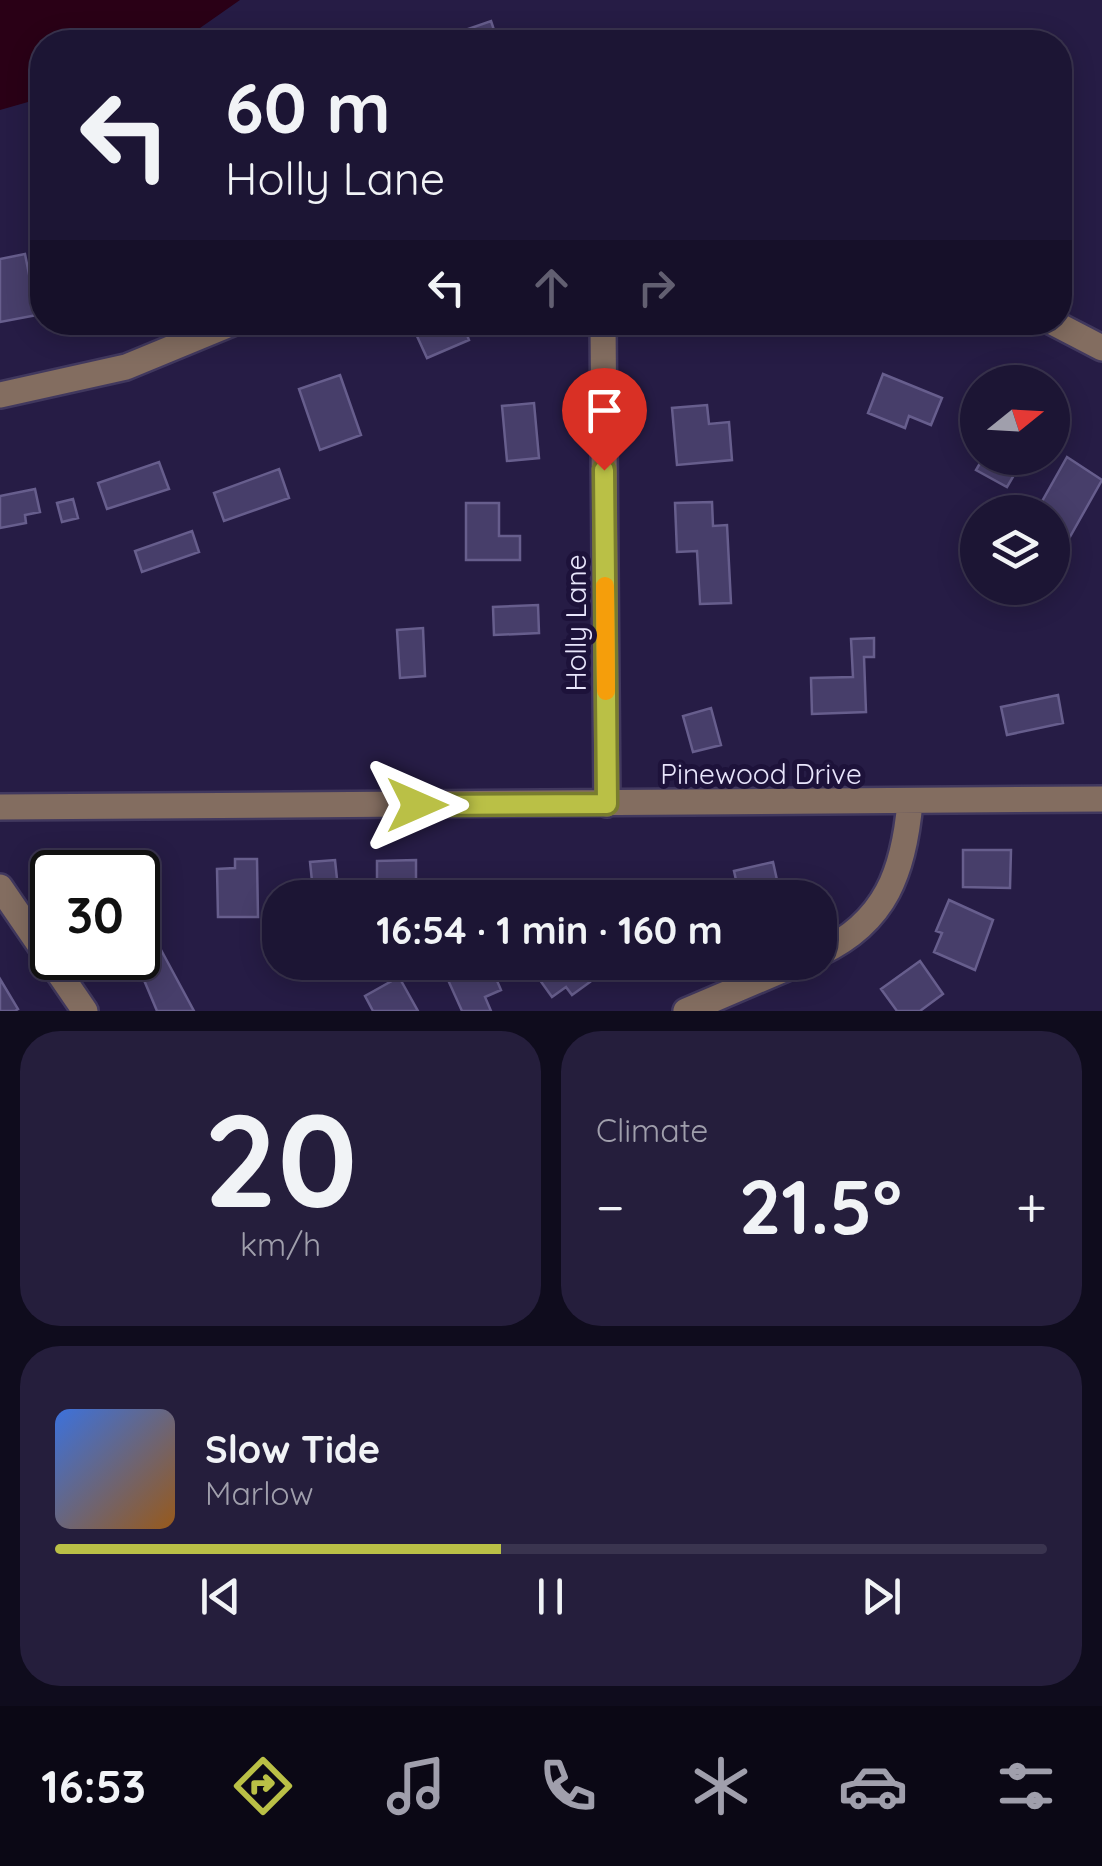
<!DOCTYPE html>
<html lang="en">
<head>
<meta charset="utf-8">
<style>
  body { margin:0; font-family:Quicksand,sans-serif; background:#251e3c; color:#f1f3f6; height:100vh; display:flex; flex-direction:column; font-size:38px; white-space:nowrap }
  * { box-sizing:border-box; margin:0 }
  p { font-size:32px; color:#a09fac }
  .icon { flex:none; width:55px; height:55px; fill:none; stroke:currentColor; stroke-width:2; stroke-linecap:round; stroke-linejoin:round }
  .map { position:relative; height:1011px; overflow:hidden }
  .sheet { display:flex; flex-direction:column; gap:20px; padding:20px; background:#0f0c1d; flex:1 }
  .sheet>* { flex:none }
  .banner { position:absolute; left:30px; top:30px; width:1042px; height:305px; border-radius:40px; box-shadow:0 5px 25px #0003,0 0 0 2px #3a344f; background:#1c1534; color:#f1f3f6; overflow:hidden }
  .needle { width:65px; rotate:72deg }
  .controls { position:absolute; left:960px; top:365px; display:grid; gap:20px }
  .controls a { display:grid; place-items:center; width:110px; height:110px; border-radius:50%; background:#1c1534; box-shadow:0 5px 25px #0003,0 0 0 2px #3a344f; font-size:50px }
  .speed { position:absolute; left:30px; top:850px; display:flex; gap:20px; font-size:50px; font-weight:700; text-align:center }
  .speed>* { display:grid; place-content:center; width:130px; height:130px; border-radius:50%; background:#1c1534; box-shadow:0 5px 25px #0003,0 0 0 2px #3a344f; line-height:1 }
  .speed .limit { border:5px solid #111; border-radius:15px; background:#fff; color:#111 }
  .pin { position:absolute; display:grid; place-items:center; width:85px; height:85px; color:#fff; margin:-102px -42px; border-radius:50% 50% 50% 0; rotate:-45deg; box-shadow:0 0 10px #0007 }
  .pin .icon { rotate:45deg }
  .me { position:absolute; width:110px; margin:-55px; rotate:90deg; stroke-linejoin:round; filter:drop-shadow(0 0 8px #0008) }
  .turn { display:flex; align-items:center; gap:35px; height:210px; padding:0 30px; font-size:45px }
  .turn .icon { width:130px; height:130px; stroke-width:2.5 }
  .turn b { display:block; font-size:70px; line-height:85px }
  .lanes { display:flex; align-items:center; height:95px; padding:0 30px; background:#0003; justify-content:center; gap:50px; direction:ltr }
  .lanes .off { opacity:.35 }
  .big { font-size:75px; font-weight:700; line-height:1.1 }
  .sheet .widget { flex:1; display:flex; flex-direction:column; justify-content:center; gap:15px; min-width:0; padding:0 35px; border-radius:40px; background:#251e3c }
  .sheet .dial { align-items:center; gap:0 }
  .dial b { font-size:130px; line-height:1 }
  .song { display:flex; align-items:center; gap:30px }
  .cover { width:120px; height:120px; border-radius:15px; background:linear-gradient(135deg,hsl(220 70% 55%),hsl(30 70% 35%)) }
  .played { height:10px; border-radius:5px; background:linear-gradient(90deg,#bac046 45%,#3a344f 45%) }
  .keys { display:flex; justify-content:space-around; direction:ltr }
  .heat { display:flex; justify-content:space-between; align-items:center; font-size:55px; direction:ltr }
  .sheet .tiles { flex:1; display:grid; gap:20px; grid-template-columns:1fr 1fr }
  .widget:last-child { grid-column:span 2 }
  .trip { position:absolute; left:262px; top:880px; width:575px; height:100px; border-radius:40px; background:#1c1534; box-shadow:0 5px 25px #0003,0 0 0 2px #3a344f; font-weight:700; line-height:100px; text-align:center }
  .menu { display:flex; height:160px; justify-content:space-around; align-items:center; background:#0b0815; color:#a09fac }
  .menu .icon { width:70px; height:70px }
  .menu .active { color:#bac046 }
  .menu b { font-size:45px; color:#f1f3f6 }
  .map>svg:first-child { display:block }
</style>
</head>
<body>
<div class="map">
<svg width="1102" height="1011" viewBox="0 0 1102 1011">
  <rect width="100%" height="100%" fill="#261c45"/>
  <path fill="#2a0016" d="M0,0H240L180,42H42V98L0,110Z"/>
  <path fill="#473e6a" stroke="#675e8d" stroke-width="2.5" d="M491,21L498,42H473L468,29Z
    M25,254L37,315L0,322V259Z
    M432,322H462L469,340L427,358L416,334L434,326Z
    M883,374L942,398L931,425L909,416L905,428L868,413Z
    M340,375L361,435L320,450L299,389Z
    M534,403L539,458L507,461L502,406Z
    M707,405L709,424L729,422L732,460L677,465L672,408Z
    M1067,457L1102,480L1053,567L1052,512H1036Z
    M983,458H1024L1007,487L976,470Z
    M159,462L169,489L107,509L98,483Z
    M279,469L289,498L224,521L214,493Z
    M35,489L40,512L25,515L26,523L0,528V496Z
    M73,499L78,518L62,522L57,503Z
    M712,502L713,526L727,525L731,603L700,604L697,551L677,552L675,503Z
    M466,503H499V536H520V560H466Z
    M192,531L199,552L142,572L135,551Z
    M538,605L539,633L494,635L493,607Z
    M423,628L425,676L400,678L397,630Z
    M874,638V657H864L866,712L812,714L811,678L853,677L851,639Z
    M1058,695L1063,723L1007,735L1001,707Z
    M711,708L721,745L693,752L683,716Z
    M963,850H1011L1010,888L963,887Z
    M235,859H257L258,917H218L217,869L235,868Z
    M335,860L339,898H305L304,882L312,881L310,862Z
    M416,860V898H377V861Z
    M773,862L781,898H740L734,871Z
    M695,884V893H714V898H668V885Z
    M949,900L993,920L975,970L934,952L942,933L936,931Z
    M160,948L194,1011H157L136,961Z
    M920,961L943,994L920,1011H897L881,989Z
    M473,962H489L501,990L485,997L491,1011H462L448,980Z
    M527,962H577L590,982L572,995L566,987L552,997Z
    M399,977L418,1011H373L365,996Z
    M0,979L18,1009L15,1011H0Z"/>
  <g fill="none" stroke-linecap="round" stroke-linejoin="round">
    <defs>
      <path id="minor" d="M603,322L607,804
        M1052,322L1102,348
        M0,395L126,367L235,322
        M0,807L1102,799
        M0,887L85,1011
        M820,953C886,922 904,871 910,802
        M686,1011L801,962"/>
    </defs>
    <use href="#minor" stroke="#41385e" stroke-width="30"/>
    <use href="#minor" stroke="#836d60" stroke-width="25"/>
  </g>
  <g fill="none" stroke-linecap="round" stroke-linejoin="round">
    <defs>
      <path id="route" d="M417,805L607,804L604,470"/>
    </defs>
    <use href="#route" stroke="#797d2e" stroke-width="25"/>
    <use href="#route" stroke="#bac046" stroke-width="18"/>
    <path stroke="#f59e0b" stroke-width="18" d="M605,586L606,691"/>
  </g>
  <g text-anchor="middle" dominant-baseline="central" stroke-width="10" stroke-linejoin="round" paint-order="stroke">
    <g font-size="28" fill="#e8e5fb" stroke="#1d123a">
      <text transform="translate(575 623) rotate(-90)">Holly Lane</text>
      <text x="761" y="773">Pinewood Drive</text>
    </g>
  </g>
</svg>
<div class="controls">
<a><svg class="needle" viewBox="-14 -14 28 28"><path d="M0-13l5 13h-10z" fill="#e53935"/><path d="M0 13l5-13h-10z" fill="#a09fac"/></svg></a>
<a><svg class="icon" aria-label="layers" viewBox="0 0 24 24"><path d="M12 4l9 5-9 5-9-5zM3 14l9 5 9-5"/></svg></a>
</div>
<div class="speed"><div class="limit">30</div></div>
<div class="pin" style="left:604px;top:470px;background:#d93025"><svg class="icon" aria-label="arrive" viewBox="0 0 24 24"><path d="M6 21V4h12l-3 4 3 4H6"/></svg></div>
<svg class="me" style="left:417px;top:805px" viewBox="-20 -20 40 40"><path d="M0-17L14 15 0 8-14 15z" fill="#bac046" stroke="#fff" stroke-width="4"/></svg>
<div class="trip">16:54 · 1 min · 160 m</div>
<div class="banner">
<div class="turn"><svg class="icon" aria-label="left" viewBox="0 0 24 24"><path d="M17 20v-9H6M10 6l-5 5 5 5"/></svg><div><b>60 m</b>Holly Lane</div></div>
<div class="lanes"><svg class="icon" aria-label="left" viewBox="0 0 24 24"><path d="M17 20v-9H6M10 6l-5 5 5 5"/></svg><svg class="icon off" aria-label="ahead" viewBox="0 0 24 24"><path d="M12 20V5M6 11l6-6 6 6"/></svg><svg class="icon off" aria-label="right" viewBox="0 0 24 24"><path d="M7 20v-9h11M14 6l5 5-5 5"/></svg></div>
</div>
</div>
<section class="sheet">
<div class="tiles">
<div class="widget dial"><b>20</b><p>km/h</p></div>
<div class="widget"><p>Climate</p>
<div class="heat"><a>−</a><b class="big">21.5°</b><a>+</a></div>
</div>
<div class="widget">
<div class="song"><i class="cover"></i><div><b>Slow Tide</b><p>Marlow</p></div></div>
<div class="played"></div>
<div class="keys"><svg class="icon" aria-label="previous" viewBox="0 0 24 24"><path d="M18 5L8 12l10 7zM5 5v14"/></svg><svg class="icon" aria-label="pause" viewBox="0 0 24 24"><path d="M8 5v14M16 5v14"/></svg><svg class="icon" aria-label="next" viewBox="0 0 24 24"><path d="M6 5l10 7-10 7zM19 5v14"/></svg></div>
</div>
</div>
</section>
<nav class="menu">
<b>16:53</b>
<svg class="icon active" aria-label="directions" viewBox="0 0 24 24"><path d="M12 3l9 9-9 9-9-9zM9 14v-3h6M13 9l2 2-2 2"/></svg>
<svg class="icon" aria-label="music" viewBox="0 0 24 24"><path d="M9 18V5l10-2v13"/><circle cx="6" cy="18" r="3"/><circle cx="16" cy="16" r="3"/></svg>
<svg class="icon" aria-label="phone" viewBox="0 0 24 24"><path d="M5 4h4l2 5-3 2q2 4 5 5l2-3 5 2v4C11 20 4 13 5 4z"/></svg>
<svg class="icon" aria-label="climate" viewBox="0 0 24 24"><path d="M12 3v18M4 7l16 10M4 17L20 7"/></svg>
<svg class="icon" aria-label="car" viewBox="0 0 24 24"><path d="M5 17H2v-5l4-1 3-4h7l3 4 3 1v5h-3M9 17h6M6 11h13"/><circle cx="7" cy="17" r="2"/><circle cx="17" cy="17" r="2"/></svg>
<svg class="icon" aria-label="filters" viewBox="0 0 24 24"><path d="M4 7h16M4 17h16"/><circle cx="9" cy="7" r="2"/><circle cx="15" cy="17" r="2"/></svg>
</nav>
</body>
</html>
